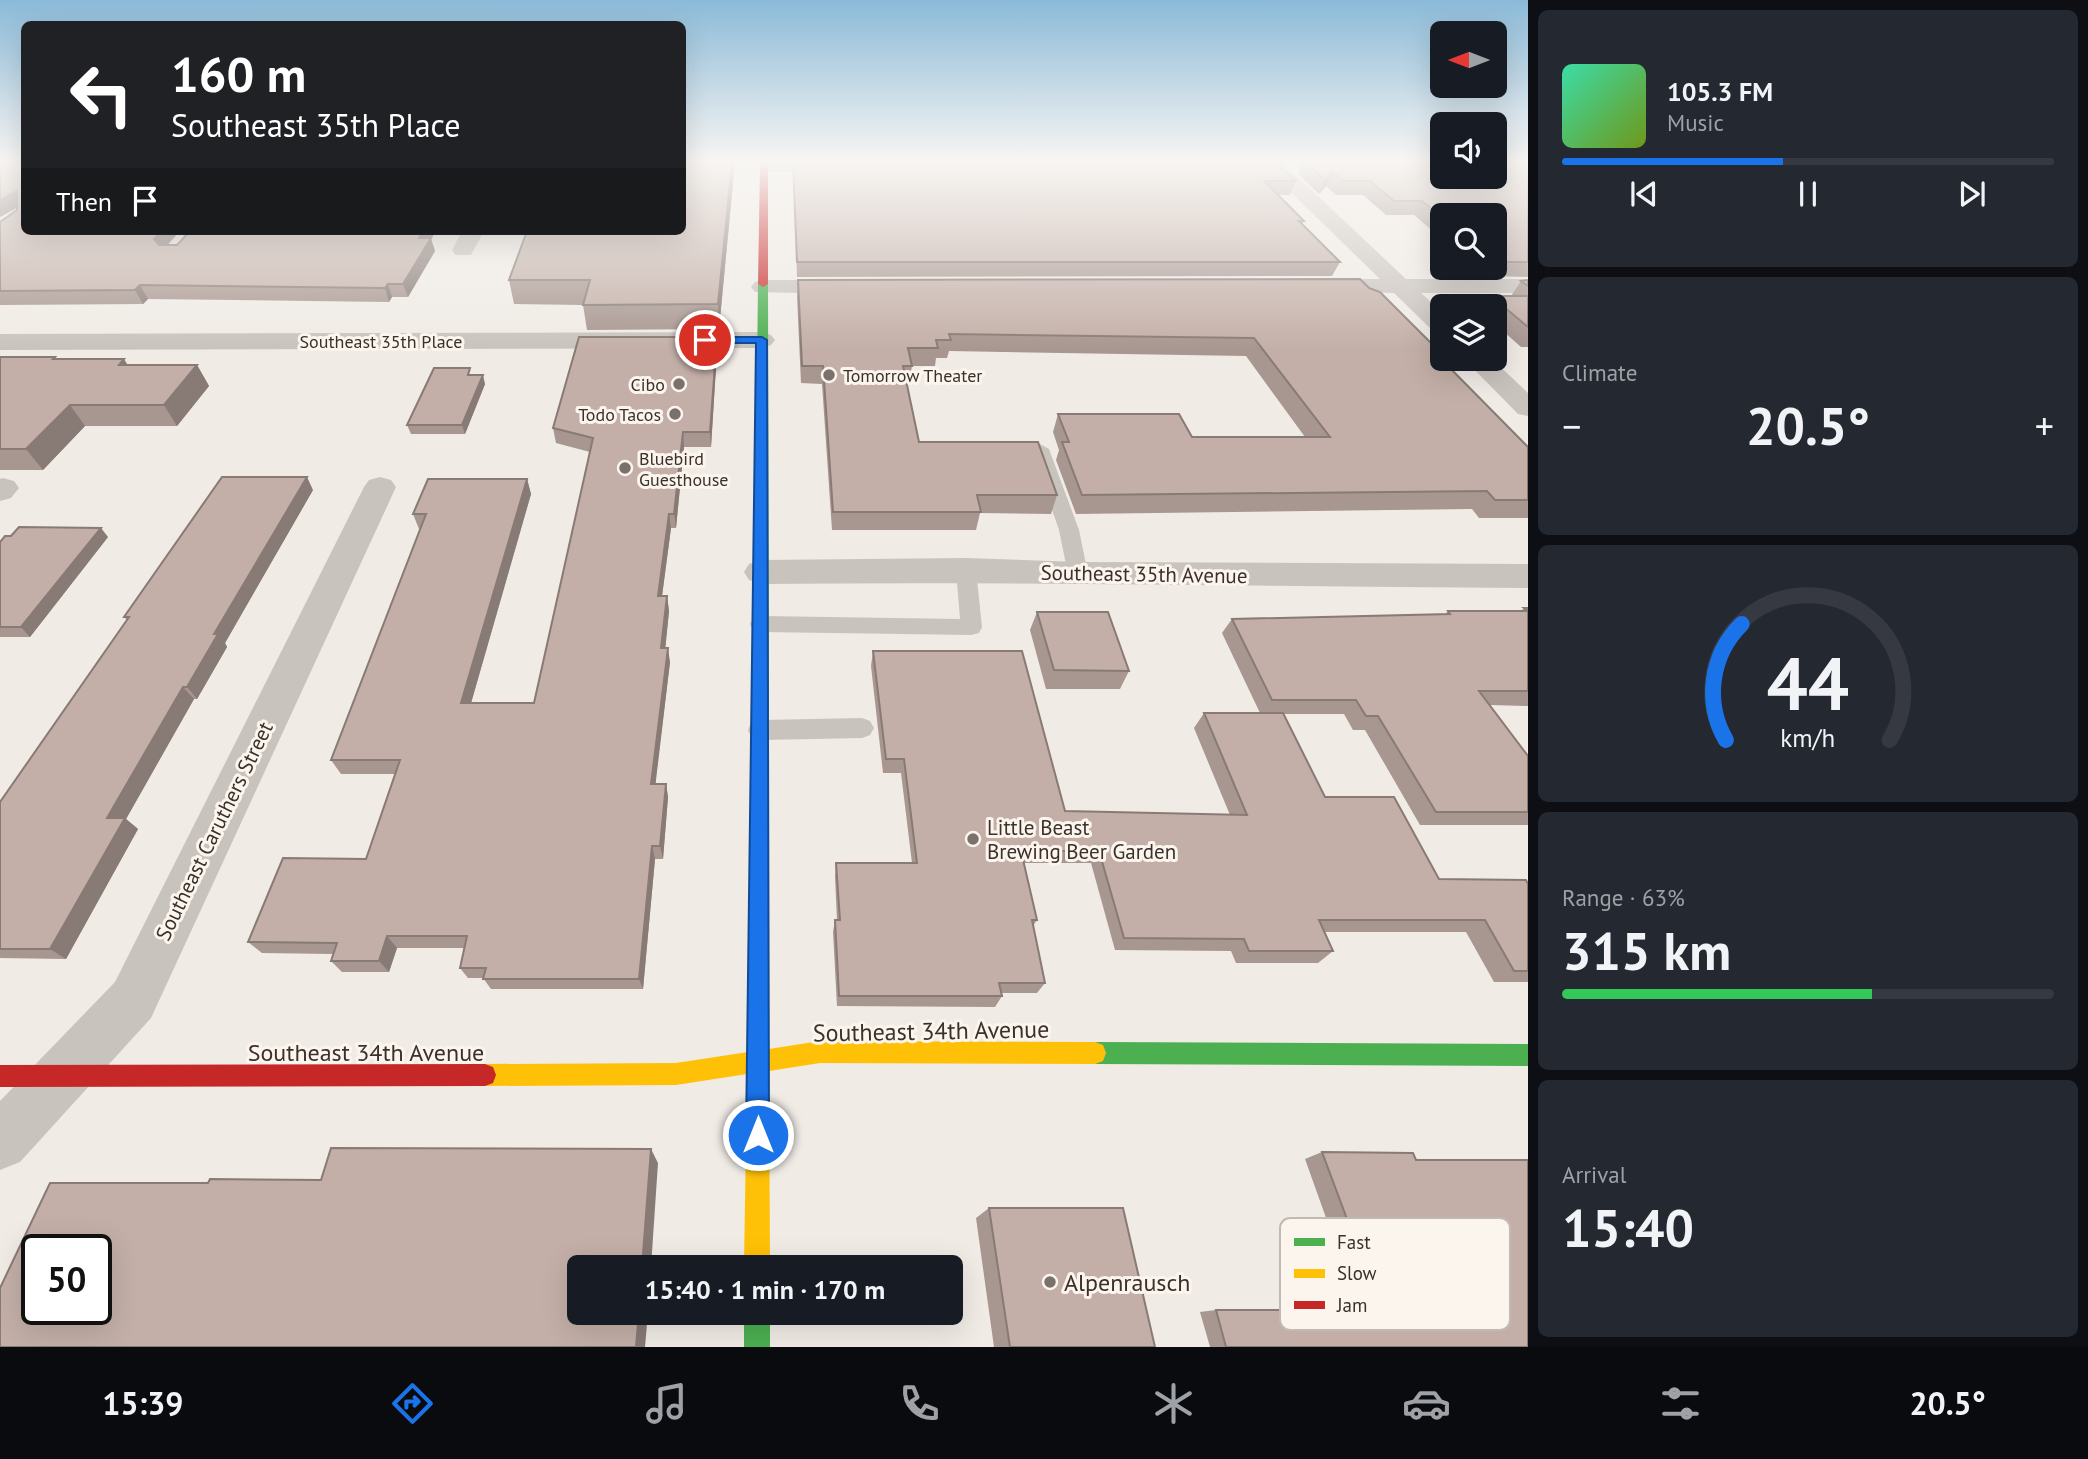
<!DOCTYPE html>
<html lang="en">
<head>
<meta charset="utf-8">
<style>
  body { margin:0; font-family:"PT Sans",sans-serif; background:#242831; color:#f1f3f6; height:100vh; display:flex; flex-direction:column; font-size:26px; white-space:nowrap }
  * { box-sizing:border-box; margin:0 }
  p { font-size:23px; color:#9ea1a6 }
  .icon { flex:none; width:38px; height:38px; fill:none; stroke:currentColor; stroke-width:2; stroke-linecap:round; stroke-linejoin:round }
  .map { position:relative; flex:1; overflow:hidden }
  .panel { display:flex; flex-direction:column; gap:10px; padding:10px; background:#0d0f14; width:560px }
  .panel>* { flex:none }
  .hud { position:absolute; left:21px; top:21px; width:665px; height:214px; border-radius:10px; box-shadow:0 7px 28px #0002; background:#202124; color:#fff; overflow:hidden }
  .needle { width:46px; rotate:270deg }
  .tools { position:absolute; left:1430px; top:21px; display:grid; gap:14px }
  .tools a { display:grid; place-items:center; width:77px; height:77px; border-radius:10px; background:#171b24; box-shadow:0 7px 28px #0002; font-size:35px }
  .speed { position:absolute; left:21px; top:1234px; display:flex; gap:14px; font-size:35px; font-weight:700; text-align:center }
  .speed>* { display:grid; place-content:center; width:91px; height:91px; border-radius:50%; background:#171b24; box-shadow:0 7px 28px #0002; line-height:1 }
  .speed .limit { border:4px solid #111; border-radius:10px; background:#fff; color:#111 }
  .pin { position:absolute; display:grid; place-items:center; width:60px; height:60px; color:#fff; margin:-30px; border:4px solid #fff; border-radius:50%; box-shadow:0 2px 7px #0007 }
  .me { position:absolute; width:77px; margin:-38px; rotate:0deg; stroke-linejoin:round; filter:drop-shadow(0 0 5px #0008) }
  .turn { display:flex; align-items:center; gap:24px; height:147px; padding:0 35px; font-size:32px }
  .turn .icon { width:91px; height:91px; stroke-width:2.5 }
  .turn b { display:block; font-size:49px; line-height:60px }
  .then { display:flex; align-items:center; height:66px; padding:0 35px; background:#0003; gap:14px; font-size:26px }
  .big { font-size:52px; font-weight:700; line-height:1.1 }
  .panel .tile { flex:1; display:flex; flex-direction:column; justify-content:center; gap:10px; min-width:0; padding:0 24px; border-radius:10px; background:#242831 }
  .panel .dial { align-items:center; gap:0 }
  .dial svg { height:182px; overflow:visible; fill:none; stroke:#363941; stroke-width:7; stroke-linecap:round; text-anchor:middle }
  .dial text { fill:#f1f3f6; stroke:none }
  .song { display:flex; align-items:center; gap:21px }
  .cover { width:84px; height:84px; border-radius:10px; background:linear-gradient(135deg,hsl(160 70% 55%),hsl(80 70% 35%)) }
  .played { height:7px; border-radius:4px; background:linear-gradient(90deg,#1a73e8 45%,#363941 45%) }
  .keys { display:flex; justify-content:space-around; direction:ltr }
  .heat { display:flex; justify-content:space-between; align-items:center; font-size:38px; direction:ltr }
  .charge { height:10px; border-radius:5px; background:linear-gradient(90deg,#34c759 63%,#363941 0) }
  .trip { position:absolute; left:567px; top:1255px; width:396px; height:70px; border-radius:10px; background:#171b24; box-shadow:0 7px 28px #0002; font-weight:700; line-height:70px; text-align:center }
  .tab-bar { display:flex; height:112px; justify-content:space-around; align-items:center; background:#090b0e; color:#9ea1a6 }
  .tab-bar .icon { width:49px; height:49px }
  .tab-bar .selected { color:#1a73e8 }
  .tab-bar b { font-size:32px; color:#f1f3f6 }
  main { display:flex; flex:1; min-height:0 }
  .map>svg:first-child { display:block }
</style>
</head>
<body>
<main>
<div class="map">
<svg width="1528" height="1347" viewBox="0 0 1528 1347">
  <rect width="100%" height="100%" fill="#f0ebe5"/>
  <g fill="none" stroke-linecap="round" stroke-linejoin="round">
    <path fill="#c9c3be" fill-rule="evenodd" d="M1040,444L1049,449L1079,530L1088,574L1085,579H1071L1068,574L1059,530L1031,449Z
      M966,563L973,565L976,570L982,627L979,633L971,635L761,632L753,630L750,624L753,618L761,616L960,619L956,570L959,565Z
      M862,718L870,721L874,728L870,735L862,738L760,740L751,737L748,730L751,723L760,720Z"/>
    <path fill="#c9c3be" fill-rule="evenodd" d="M757,162H851L855,166L846,172H764L755,166Z
      M1281,166L1288,168L1406,279H1528V293H1421L1442,312V333L1433,331L1394,293L1307,291L1303,286L1307,281L1315,279H1380L1274,176L1272,172L1274,168Z
      M462,231H484L471,255H455L452,250Z
      M763,280H849L857,282L861,287L857,292L849,294L755,292L751,287L755,282Z
      M762,332L771,335L775,340L771,345L762,348L0,350V334Z
      M1464,359H1492L1528,393V416L1518,414Z
      M380,477L391,480L396,487L151,1018L20,1162L0,1170V1101L115,982L364,487L369,480Z
      M3,478L14,481L19,488L11,498L0,501V479Z
      M966,558L1078,562L1528,564V588C1272,587 1017,581 761,584L749,580L744,572L749,564L761,560Z"/>
    <path fill="#4caf50" fill-rule="evenodd" d="M763,281L768,284L769,712L767,717H755L753,712L758,284Z
      M1095,1042L1528,1044V1066L1095,1064L1087,1061L1084,1053L1087,1045Z
      M744,1312H770V1347H744Z"/>
    <path fill="#ffc107" fill-rule="evenodd" d="M761,705L767,707L769,712V1049L820,1041L1095,1042L1103,1045L1106,1053L1103,1061L1095,1064L820,1063L769,1071L770,1267H744L747,1074L676,1085L485,1086L477,1083L474,1075L477,1067L485,1064L676,1063L748,1052L753,712L755,707Z"/>
    <path fill="#c62828" fill-rule="evenodd" d="M760,162H768V284L763,287L758,284Z
      M485,1064L493,1067L496,1075L493,1083L485,1086L0,1087V1065Z"/>
  </g>
  <path fill="#a89690" d="M0,162H24V231H180L167,245H177L190,231H436L431,239L435,251L408,297H392L389,302L148,299L143,304L0,305V222L17,210V208L0,217Z
    M682,162H735L719,329L587,330L583,305L514,304L509,280Z
    M793,162H1285L1282,165H1279L1296,181L1290,195H1278L1304,221L1302,224L1340,262L1332,276L797,277Z
    M1303,162H1528V277L1488,276L1477,268H1494V215H1442V239L1414,215H1386L1363,195H1336L1326,186L1319,194L1298,174Z
    M798,280L1449,361L1446,365L1528,447V518H1479L1472,509L1076,514L1056,460L1059,450L1053,432L1058,414L1192,437H1305L1246,356L949,351L947,358H936L935,366H912L909,384H907L919,442L1057,495L1051,514L980,513L976,530H832L822,384L801,383L797,297Z
    M1528,280V347H1521L1494,323V306H1484L1491,296H1511L1521,281Z
    M717,337V351L711,447H684L676,528H671L662,596H667L669,611L665,648L670,662L655,784H666L668,797L663,859H655L643,989H491L483,978H468L460,968L465,948H397L389,972H342L331,961L334,954L262,953L248,942L366,859L396,774H341L331,760L420,529H419L413,514L527,479L531,494L471,703H534L590,452L556,443L553,428Z
    M0,357H55L57,359L128,365H197L209,386L177,426H85L43,470H0Z
    M472,375L485,384L465,434H411L407,425Z
    M313,490L225,643L227,647L197,699H194L126,819L138,829L66,959L0,958V802L127,620L124,617Z
    M108,537L30,637H0V542Z
    M1524,608H1528V706L1490,705L1528,756V825H1420L1365,730H1353L1344,714H1284L1325,797L1439,879L1528,884V982H1494L1466,932H1324L1333,951L1318,963H1236L1231,951L1115,950L1091,863H1024L1037,920L1033,926L1045,983L1037,993H1001L1002,996L995,1007L837,1006L833,932L835,920H837L835,876L836,863H912L901,773H883L871,666L873,651L1065,811L1230,815L1194,728L1204,713H1260L1222,633L1232,619L1445,614L1448,611H1521Z
    M1037,612L1129,671L1120,689H1046L1030,630Z
    M1322,1152L1416,1160L1528,1347H1210L1200,1312L1216,1310H1359L1305,1159Z
    M989,1208L1155,1347H994L976,1218Z"/>
  <path fill="#887a75" d="M732,162H735L719,329L718,304Z
    M1274,162H1285L1282,165H1274Z
    M1333,172L1326,186L1319,194L1325,180Z
    M17,191L24,203L0,217V200Z
    M161,231H180L161,252L154,239Z
    M424,231H436L431,239L435,251L408,297L403,284L419,238Z
    M388,284L392,297L389,302L385,288Z
    M140,285L148,299L143,304L135,290Z
    M717,337V351L711,447L710,432Z
    M124,359L137,380L119,365Z
    M197,365L209,386L177,426L164,405Z
    M483,375L485,384L465,434L462,425Z
    M70,405L85,426L43,470L26,449Z
    M683,432L684,447L676,528L674,514Z
    M307,477L313,490L225,643L227,647L197,699L187,687L214,634Z
    M527,479L531,494L467,717L461,703Z
    M669,514L671,528L660,611L658,596Z
    M101,528L108,537L30,637L21,627Z
    M667,596L669,611L664,662L661,648Z
    M668,648L670,662L654,797L651,784Z
    M183,687L194,699L126,819L138,829L66,959L50,949L107,818Z
    M666,784L668,797L663,859L660,846Z
    M652,846L655,859L643,989L639,979Z
    M387,936L397,948L389,972L379,961Z
    M651,1149L658,1163L651,1267H642Z
    M639,1312H648L645,1347H636Z"/>
  <path fill="#c3afa7" stroke="#887a75" stroke-width="2" fill-rule="evenodd" d="M0,162H24V231H161L154,239L159,245H177L190,231H424L419,238H431L403,284H388L385,288L140,285L135,290L0,291V222L17,210V191L0,200Z
    M682,162H732L718,304L583,305L590,280H509L527,231H682Z
    M793,162H1277V164L1296,181H1264L1304,221H1299L1340,262H797Z
    M1305,162H1442V177H1494V162H1528V262H1497L1494,259V215H1442V217L1422,201H1394L1370,181H1343L1333,172L1325,180Z
    M1360,279L1369,288L1380,292L1442,354V359H1446L1449,361H1443L1528,447V500H1495L1487,491L1082,495L1062,442H1069L1058,414H1179L1192,437H1330L1254,338L949,334L951,340H936L938,348H908L912,366H903L919,442H1038L1057,495H977L981,512H833L823,366H802L798,280Z
    M1528,280V286L1521,281Z
    M1491,296H1528V327Z
    M579,337H717L710,432H683L674,514H669L658,596H667L661,648H668L651,784H666L660,846H652L639,979H483L486,968H460L467,936H387L379,961H331L337,943L248,942L283,858L366,859L400,760H331L426,514H413L428,479H527L461,703H534L593,438L553,428Z
    M0,357H55L53,359H124L119,365H197L164,405H70L26,449H0Z
    M434,368H470L468,375H483L462,425H407Z
    M222,477H307L214,634H218L187,687H183L107,818H125L50,949H0V802L129,617H124Z
    M19,527L101,528L21,627H0V542L5,536H11Z
    M1524,608H1528V691H1479L1528,756V812H1436L1378,716H1366L1356,700H1272L1232,619L1450,614L1448,611H1528Z
    M1037,612H1108L1129,671L1054,670Z
    M873,651H1022L1065,811L1247,815L1204,713H1283L1325,797H1394L1439,879L1526,880L1528,884V971H1514L1485,920H1319L1333,951H1249L1244,939L1124,938L1099,851H1021L1037,920H1032L1045,983H999L1002,996H839L835,920H840L836,863H917L904,759H886Z
    M331,1148L651,1149L642,1267H579V1312H639L636,1347H0V1288L50,1183H208L210,1179L321,1180ZM37,1250H96V1309H37Z
    M1322,1152L1413,1153L1416,1160H1528V1347H1226L1216,1310H1381Z
    M989,1208H1123L1155,1347H1010Z"/>
  <linearGradient id="sky" x2="0" y2="1"><stop stop-color="#8bbad8"/><stop offset="0.46" stop-color="#f8f6f3"/><stop offset="1" stop-color="#f8f6f3" stop-opacity="0"/></linearGradient>
  <rect width="1528" height="350" fill="url(#sky)"/>
  <path fill="#1a73e8" stroke="#114b97" stroke-width="2" d="M762,337L767,340L769,1135L766,1143L758,1146L749,1143L746,1135L756,343H705L700,340L705,337Z"/>
  <g fill="#7a716c" stroke="#fbf5ee" stroke-width="2.5">
    <circle cx="829" cy="375" r="7"/>
    <circle cx="679" cy="384" r="7"/>
    <circle cx="675" cy="414" r="7"/>
    <circle cx="625" cy="468" r="7"/>
    <circle cx="973" cy="839" r="7"/>
    <circle cx="1050" cy="1282" r="7"/>
  </g>
  <g text-anchor="middle" dominant-baseline="central" stroke-width="6" stroke-linejoin="round" paint-order="stroke">
    <g font-size="18" fill="#3b302b" stroke="#fbf5ee">
      <text x="381" y="341">Southeast 35th Place</text>
    </g>
    <g font-size="18" fill="#3b302b" stroke="#fbf5ee" text-anchor="start">
      <text x="843" y="375">Tomorrow Theater</text>
      <text x="665" y="384" text-anchor="end">Cibo</text>
      <text x="661" y="414" text-anchor="end">Todo Tacos</text>
      <text x="639" y="458">Bluebird<tspan x="639" dy="21">Guesthouse</tspan></text>
    </g>
    <g font-size="21" fill="#3b302b" stroke="#fbf5ee">
      <text transform="translate(1144 574) rotate(1)">Southeast 35th Avenue</text>
      <text transform="translate(214 831) rotate(-64)">Southeast Caruthers Street</text>
    </g>
    <g font-size="21" fill="#3b302b" stroke="#fbf5ee" text-anchor="start">
      <text x="987" y="827">Little Beast<tspan x="987" dy="24">Brewing Beer Garden</tspan></text>
    </g>
    <g font-size="24" fill="#3b302b" stroke="#fbf5ee">
      <text transform="translate(931 1031) rotate(-1)">Southeast 34th Avenue</text>
      <text x="366" y="1052">Southeast 34th Avenue</text>
    </g>
    <g font-size="24" fill="#3b302b" stroke="#fbf5ee" text-anchor="start">
      <text x="1064" y="1282">Alpenrausch</text>
    </g>
  </g>
  <rect x="1280" y="1218" width="230" height="112" rx="10" fill="#fbf5ee" stroke="#c1bab4" stroke-width="2"/>
  <rect x="1294" y="1238" width="31" height="8" fill="#4caf50"/>
  <rect x="1294" y="1269" width="31" height="9" fill="#ffc107"/>
  <rect x="1294" y="1301" width="31" height="8" fill="#c62828"/>
  <g font-size="19" fill="#3b302b">
    <text x="1337" y="1249">Fast</text>
    <text x="1337" y="1280">Slow</text>
    <text x="1337" y="1312">Jam</text>
  </g>
</svg>
<div class="tools">
<a><svg class="needle" viewBox="-14 -14 28 28"><path d="M0-13l5 13h-10z" fill="#e53935"/><path d="M0 13l5-13h-10z" fill="#9ea1a6"/></svg></a>
<a><svg class="icon" aria-label="sound" viewBox="0 0 24 24"><path d="M4 9h4l5-4v14l-5-4H4zM17 9q2 3 0 6"/></svg></a>
<a><svg class="icon" aria-label="search" viewBox="0 0 24 24"><circle cx="10" cy="10" r="6"/><path d="M15 15l6 6"/></svg></a>
<a><svg class="icon" aria-label="layers" viewBox="0 0 24 24"><path d="M12 4l9 5-9 5-9-5zM3 14l9 5 9-5"/></svg></a>
</div>
<div class="speed"><div class="limit">50</div></div>
<div class="pin" style="left:705px;top:340px;background:#d93025"><svg class="icon" aria-label="arrive" viewBox="0 0 24 24"><path d="M6 21V4h12l-3 4 3 4H6"/></svg></div>
<svg class="me" style="left:758px;top:1135px" viewBox="-20 -20 40 40"><circle r="17" fill="#1a73e8" stroke="#fff" stroke-width="3"/><path d="M0-11L8 9 0 5-8 9z" fill="#fff"/></svg>
<div class="trip">15:40 · 1 min · 170 m</div>
<div class="hud">
<div class="turn"><svg class="icon" aria-label="left" viewBox="0 0 24 24"><path d="M17 20v-9H6M10 6l-5 5 5 5"/></svg><div><b>160 m</b>Southeast 35th Place</div></div>
<div class="then">Then<svg class="icon" aria-label="arrive" viewBox="0 0 24 24"><path d="M6 21V4h12l-3 4 3 4H6"/></svg></div>
</div>
</div>
<section class="panel">
<div class="tile">
<div class="song"><i class="cover"></i><div><b>105.3 FM</b><p>Music</p></div></div>
<div class="played"></div>
<div class="keys"><svg class="icon" aria-label="previous" viewBox="0 0 24 24"><path d="M18 5L8 12l10 7zM5 5v14"/></svg><svg class="icon" aria-label="pause" viewBox="0 0 24 24"><path d="M8 5v14M16 5v14"/></svg><svg class="icon" aria-label="next" viewBox="0 0 24 24"><path d="M6 5l10 7-10 7zM19 5v14"/></svg></div>
</div>
<div class="tile"><p>Climate</p>
<div class="heat"><a>−</a><b class="big">20.5°</b><a>+</a></div>
</div>
<div class="tile dial"><svg viewBox="0 0 100 80">
<path d="M14 69A42 42 0 1 1 86 69"/>
<path d="M14 69A42 42 0 0 1 21 18" stroke="#1a73e8"/>
<text x="50" y="56" font-size="32" font-weight="700">44</text>
<text x="50" y="72" font-size="11">km/h</text>
</svg></div>
<div class="tile"><p>Range · 63%</p><b class="big">315 km</b><div class="charge"></div></div>
<div class="tile"><p>Arrival</p><b class="big">15:40</b></div>
</section>
</main>
<nav class="tab-bar">
<b>15:39</b>
<svg class="icon selected" aria-label="directions" viewBox="0 0 24 24"><path d="M12 3l9 9-9 9-9-9zM9 14v-3h6M13 9l2 2-2 2"/></svg>
<svg class="icon" aria-label="music" viewBox="0 0 24 24"><path d="M9 18V5l10-2v13"/><circle cx="6" cy="18" r="3"/><circle cx="16" cy="16" r="3"/></svg>
<svg class="icon" aria-label="phone" viewBox="0 0 24 24"><path d="M5 4h4l2 5-3 2q2 4 5 5l2-3 5 2v4C11 20 4 13 5 4z"/></svg>
<svg class="icon" aria-label="climate" viewBox="0 0 24 24"><path d="M12 3v18M4 7l16 10M4 17L20 7"/></svg>
<svg class="icon" aria-label="car" viewBox="0 0 24 24"><path d="M5 17H2v-5l4-1 3-4h7l3 4 3 1v5h-3M9 17h6M6 11h13"/><circle cx="7" cy="17" r="2"/><circle cx="17" cy="17" r="2"/></svg>
<svg class="icon" aria-label="filters" viewBox="0 0 24 24"><path d="M4 7h16M4 17h16"/><circle cx="9" cy="7" r="2"/><circle cx="15" cy="17" r="2"/></svg>
<b>20.5°</b>
</nav>
</body>
</html>
